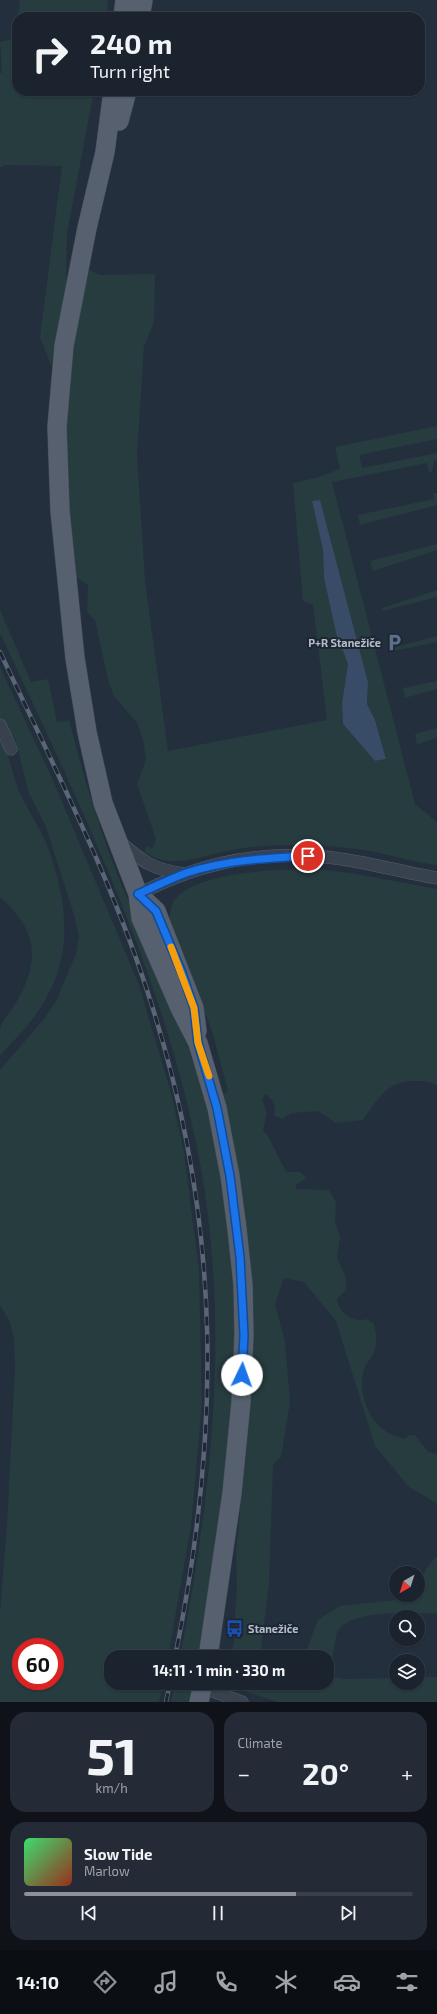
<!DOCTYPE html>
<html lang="en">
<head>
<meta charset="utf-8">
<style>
  body { margin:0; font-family:"Exo 2",sans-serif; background:#242b36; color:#f1f3f6; height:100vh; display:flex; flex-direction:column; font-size:15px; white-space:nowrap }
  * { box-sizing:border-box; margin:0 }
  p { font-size:13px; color:#a0a4aa }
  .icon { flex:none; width:22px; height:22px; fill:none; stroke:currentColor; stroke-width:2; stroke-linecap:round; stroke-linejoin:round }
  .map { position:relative; height:1702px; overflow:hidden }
  .panel { display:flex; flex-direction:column; gap:10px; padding:10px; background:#0f1319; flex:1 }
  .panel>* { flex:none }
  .banner { position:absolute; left:12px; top:12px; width:413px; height:84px; border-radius:16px; box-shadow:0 1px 3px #0004,0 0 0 1px #39404a; background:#1b232e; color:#f1f3f6; overflow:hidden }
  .needle { width:26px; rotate:219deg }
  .fabs { position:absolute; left:389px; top:1566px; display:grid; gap:8px }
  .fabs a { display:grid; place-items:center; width:36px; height:36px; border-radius:50%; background:#1b232e; box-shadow:0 1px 3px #0004,0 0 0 1px #39404a; font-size:20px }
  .speed { position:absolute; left:12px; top:1638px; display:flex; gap:8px; font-size:20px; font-weight:700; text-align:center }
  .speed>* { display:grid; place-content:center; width:52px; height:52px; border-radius:50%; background:#1b232e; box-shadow:0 1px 3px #0004,0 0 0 1px #39404a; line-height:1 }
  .speed .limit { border:6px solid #d22; background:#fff; color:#111 }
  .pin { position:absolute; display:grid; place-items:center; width:34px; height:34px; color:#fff; margin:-17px; border:2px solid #fff; border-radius:50%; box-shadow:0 1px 4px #0007 }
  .me { position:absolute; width:44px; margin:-22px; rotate:3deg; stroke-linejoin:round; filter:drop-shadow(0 0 3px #0008) }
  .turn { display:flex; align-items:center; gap:14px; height:84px; padding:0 12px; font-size:18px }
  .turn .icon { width:52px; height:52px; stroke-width:2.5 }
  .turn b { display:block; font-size:28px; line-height:34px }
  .big { font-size:30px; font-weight:700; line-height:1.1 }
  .panel .tile { flex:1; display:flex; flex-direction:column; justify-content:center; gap:6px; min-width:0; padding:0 14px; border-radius:16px; background:#242b36 }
  .panel .dial { align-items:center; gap:0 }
  .dial b { font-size:52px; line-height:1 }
  .song { display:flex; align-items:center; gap:12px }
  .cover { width:48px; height:48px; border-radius:6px; background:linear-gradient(135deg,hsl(140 70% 55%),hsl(10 70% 35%)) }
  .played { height:4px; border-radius:2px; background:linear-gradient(90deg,#8c9099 70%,#39404a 70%) }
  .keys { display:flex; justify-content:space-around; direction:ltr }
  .heat { display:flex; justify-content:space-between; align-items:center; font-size:22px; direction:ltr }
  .panel .tiles { flex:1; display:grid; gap:10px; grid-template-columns:1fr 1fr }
  .tile:last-child { grid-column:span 2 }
  .trip { position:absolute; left:104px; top:1650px; width:230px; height:40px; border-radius:16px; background:#1b232e; box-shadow:0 1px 3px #0004,0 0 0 1px #39404a; font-weight:700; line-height:40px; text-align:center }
  .dock { display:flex; height:64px; justify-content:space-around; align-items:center; background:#0b0e12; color:#a0a4aa }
  .dock .icon { width:28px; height:28px }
  .dock .selected { color:#8c9099 }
  .dock b { font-size:18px; color:#f1f3f6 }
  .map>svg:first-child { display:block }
</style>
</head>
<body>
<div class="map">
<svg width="437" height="1702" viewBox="0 0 437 1702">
  <rect width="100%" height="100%" fill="#242f3e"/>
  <path fill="#263c3f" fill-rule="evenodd" d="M20,0H108L107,17H18Z
    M17,26V91H94L67,233L66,285L51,365L40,337L62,166L5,165L0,168V73H2L0,42L13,39L12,33L16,32Z
    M87,269L100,275L155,274L154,323L144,346L137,455L145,581L168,751L327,720L313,605L303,601L293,483L316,478L340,469L335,447L437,426V439L359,455L362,468L437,453V460L434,461L432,472H429L427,463L332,482L415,804L437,822V865C410,862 383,852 356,849C318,844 281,844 244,848C211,851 173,874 144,851L147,846L152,849L156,839L137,784L146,760L143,739L137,723L114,696L108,680L95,620L87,612L88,585L74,576C69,513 62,449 68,386C71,346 79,308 87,269ZM312,501H320L368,682L367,704L375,720L386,759L375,761L343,724L342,703L348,664L336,633L324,578L323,550Z
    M433,493H437V505L360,525L358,515L434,499Z
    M437,544V550L373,571L370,561Z
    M437,590V597L383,611L382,608Z
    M0,610L31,682L48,679L57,722L69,720C84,779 101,835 124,891C148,949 178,1006 196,1066C219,1140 231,1223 235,1300C237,1342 234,1385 230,1426C222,1503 210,1580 198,1657H180C212,1495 230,1326 200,1163C165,976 79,803 0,633Z
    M437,636V642L393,651L392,648Z
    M0,667L52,778L139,985L171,1093L184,1152L199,1270L202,1404L191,1526L168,1657H111V1683H163L159,1702H0V1612L7,1525L15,1367L14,1337L9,1320L0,1305V1070L44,1019L57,999L76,954L79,937L74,915L46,827L28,791L16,741L0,718ZM21,1647H55V1681H21Z
    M437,681V689L405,698L403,688Z
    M437,728V738L417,744L415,734Z
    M0,733C8,752 12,772 19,791C27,809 39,826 47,845C68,902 75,957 39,1010C28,1027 13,1041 0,1056C0,1048 0,1036 0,1029C2,1020 15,1006 19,997C42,955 34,928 0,897Z
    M316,869L351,873L437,889V1086C431,1081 423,1081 416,1081C387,1080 378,1099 363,1120L336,1123L318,1111L292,1113L282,1119L274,1115C276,1104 274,1100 265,1094L262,1099L267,1113L263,1130L268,1136L286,1172H300L307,1178L295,1185L297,1189L329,1190L336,1202L335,1221L340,1237L337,1258L346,1277V1290L337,1299C339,1314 353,1323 367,1319L374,1324C376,1333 378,1345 373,1354C371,1358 367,1362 365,1367C357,1384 365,1414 380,1427C387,1433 395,1436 404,1439L409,1435H415L428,1452L437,1454V1508L436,1503L409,1487L375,1446L336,1321L304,1282L284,1278L275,1304L285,1342L290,1402L281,1457L273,1465L269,1583L260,1657H231L237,1626L234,1624L237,1590L236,1550L246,1453L253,1332L250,1265L243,1201L222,1095L228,1091L212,1031L170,920C170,911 171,903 177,897C202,871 281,869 316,869Z
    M437,1556V1614C414,1612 349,1609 337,1632L329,1675L342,1679L396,1678V1683H418V1677H437V1702H278L241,1690L231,1683H266L271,1690L290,1687L292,1683H327V1657H304L318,1620L340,1606L415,1598L418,1595C418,1580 427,1566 437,1556Z
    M175,1683H193L189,1702H171Z"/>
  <path fill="#394c67" d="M320,500L368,682L367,704L375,720L386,759L375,761L343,724L342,703L348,664L336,633L324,578L323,550L312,501Z"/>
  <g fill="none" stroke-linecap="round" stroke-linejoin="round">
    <defs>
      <path id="minor" d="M0,725L11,749
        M120,842C143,862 152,869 184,874
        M138,894C154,887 169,879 185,874C224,860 268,854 308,856C351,857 394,871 437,878
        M202,1687L242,1702"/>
      <path id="primary" d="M123,17L125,0
        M140,17L143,0
        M113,91L105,152L87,228L64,346L57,427L60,511L75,658L87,732L103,803L138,894L141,918L180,1008L198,1043L217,1108L230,1176L237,1229L243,1285L244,1335L241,1402L232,1493L208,1657
        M119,121L127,91
        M138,894L156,911L194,1008L197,1031
        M199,1702L203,1683"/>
    </defs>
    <use href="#minor" stroke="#565f6c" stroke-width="13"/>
    <use href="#primary" stroke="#414a57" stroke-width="20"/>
    <use href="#minor" stroke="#38414e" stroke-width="12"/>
    <use href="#primary" stroke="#56606e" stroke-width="19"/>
    <defs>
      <path id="rail" d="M0,652C55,769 115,885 153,1009C222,1229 221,1433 175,1657
        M166,1702L170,1683"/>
    </defs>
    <use href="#rail" stroke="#5a6575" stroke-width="4.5"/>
    <use href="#rail" stroke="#1d2633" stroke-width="3" stroke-dasharray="9" stroke-linecap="butt"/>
  </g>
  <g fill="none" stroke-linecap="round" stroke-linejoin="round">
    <defs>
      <path id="route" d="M242,1375L244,1335L240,1257L230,1176L217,1108L198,1043L194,1008L182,973L156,911L138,894C154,887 170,879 186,873C226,860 267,858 308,856"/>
    </defs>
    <use href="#route" stroke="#114b97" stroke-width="10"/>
    <use href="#route" stroke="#1a73e8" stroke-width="7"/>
    <path stroke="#f59e0b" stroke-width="7" d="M171,947L194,1008L198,1043L209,1076"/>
  </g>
  <defs>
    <symbol id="parking-bare" viewBox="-9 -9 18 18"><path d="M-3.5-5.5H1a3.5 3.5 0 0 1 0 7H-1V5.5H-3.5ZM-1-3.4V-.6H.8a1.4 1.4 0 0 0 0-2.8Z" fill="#5c6f8a" stroke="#1d2633" stroke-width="2.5" paint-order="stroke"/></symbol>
    <symbol id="bus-bare" viewBox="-9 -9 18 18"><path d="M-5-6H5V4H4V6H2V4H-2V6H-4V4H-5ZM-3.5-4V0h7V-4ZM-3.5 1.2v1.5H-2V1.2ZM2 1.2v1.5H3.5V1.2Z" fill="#1a4fb4" stroke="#1d2633" stroke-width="2.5" paint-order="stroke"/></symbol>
  </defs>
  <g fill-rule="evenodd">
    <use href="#parking-bare" x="382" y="630" width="25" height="25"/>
    <use href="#bus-bare" x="222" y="1616" width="25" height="25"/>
  </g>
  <g text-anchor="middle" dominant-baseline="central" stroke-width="4" stroke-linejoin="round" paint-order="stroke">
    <g font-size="11" font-weight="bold" fill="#b4bcc9" stroke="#1d2633" text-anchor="end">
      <text x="381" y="642">P+R Stanežiče</text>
      <text x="248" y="1628" text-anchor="start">Stanežiče</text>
    </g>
  </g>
</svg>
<div class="fabs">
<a><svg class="needle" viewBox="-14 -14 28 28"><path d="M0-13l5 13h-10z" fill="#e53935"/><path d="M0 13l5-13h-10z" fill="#a0a4aa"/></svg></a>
<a><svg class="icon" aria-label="search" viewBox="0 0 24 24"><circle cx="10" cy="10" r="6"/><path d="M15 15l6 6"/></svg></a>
<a><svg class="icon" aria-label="layers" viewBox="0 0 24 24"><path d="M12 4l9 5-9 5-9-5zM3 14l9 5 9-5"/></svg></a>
</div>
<div class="speed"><div class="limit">60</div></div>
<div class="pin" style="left:308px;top:856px;background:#d93025"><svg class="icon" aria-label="arrive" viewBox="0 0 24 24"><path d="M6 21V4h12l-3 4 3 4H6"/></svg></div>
<svg class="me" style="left:242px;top:1375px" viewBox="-20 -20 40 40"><circle r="19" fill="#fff"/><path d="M0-13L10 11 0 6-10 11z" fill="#1a73e8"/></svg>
<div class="trip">14:11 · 1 min · 330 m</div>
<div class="banner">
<div class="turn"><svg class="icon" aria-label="right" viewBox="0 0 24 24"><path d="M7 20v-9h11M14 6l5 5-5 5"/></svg><div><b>240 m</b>Turn right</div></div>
</div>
</div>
<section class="panel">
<div class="tiles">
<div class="tile dial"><b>51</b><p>km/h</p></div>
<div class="tile"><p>Climate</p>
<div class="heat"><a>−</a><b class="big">20°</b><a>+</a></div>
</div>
<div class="tile">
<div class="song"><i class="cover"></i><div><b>Slow Tide</b><p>Marlow</p></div></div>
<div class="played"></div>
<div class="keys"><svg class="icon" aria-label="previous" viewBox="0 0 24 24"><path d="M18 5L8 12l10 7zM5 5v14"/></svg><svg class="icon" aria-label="pause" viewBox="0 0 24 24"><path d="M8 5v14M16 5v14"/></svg><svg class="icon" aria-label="next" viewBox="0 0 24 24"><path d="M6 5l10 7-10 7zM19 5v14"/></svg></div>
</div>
</div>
</section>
<nav class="dock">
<b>14:10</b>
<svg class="icon selected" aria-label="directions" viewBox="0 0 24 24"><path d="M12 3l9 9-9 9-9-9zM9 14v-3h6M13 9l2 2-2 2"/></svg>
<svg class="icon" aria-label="music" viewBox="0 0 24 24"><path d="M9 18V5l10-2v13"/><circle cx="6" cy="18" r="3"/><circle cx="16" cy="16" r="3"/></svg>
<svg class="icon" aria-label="phone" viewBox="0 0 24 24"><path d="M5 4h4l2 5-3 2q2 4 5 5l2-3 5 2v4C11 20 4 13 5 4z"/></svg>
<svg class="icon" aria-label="climate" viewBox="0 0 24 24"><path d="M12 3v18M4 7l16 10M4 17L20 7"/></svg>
<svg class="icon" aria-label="car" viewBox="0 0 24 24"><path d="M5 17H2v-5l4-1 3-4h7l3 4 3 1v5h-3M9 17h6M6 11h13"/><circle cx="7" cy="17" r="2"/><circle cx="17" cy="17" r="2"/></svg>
<svg class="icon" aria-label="filters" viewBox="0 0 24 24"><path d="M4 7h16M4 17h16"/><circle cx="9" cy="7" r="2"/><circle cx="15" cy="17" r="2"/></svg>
</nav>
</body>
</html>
